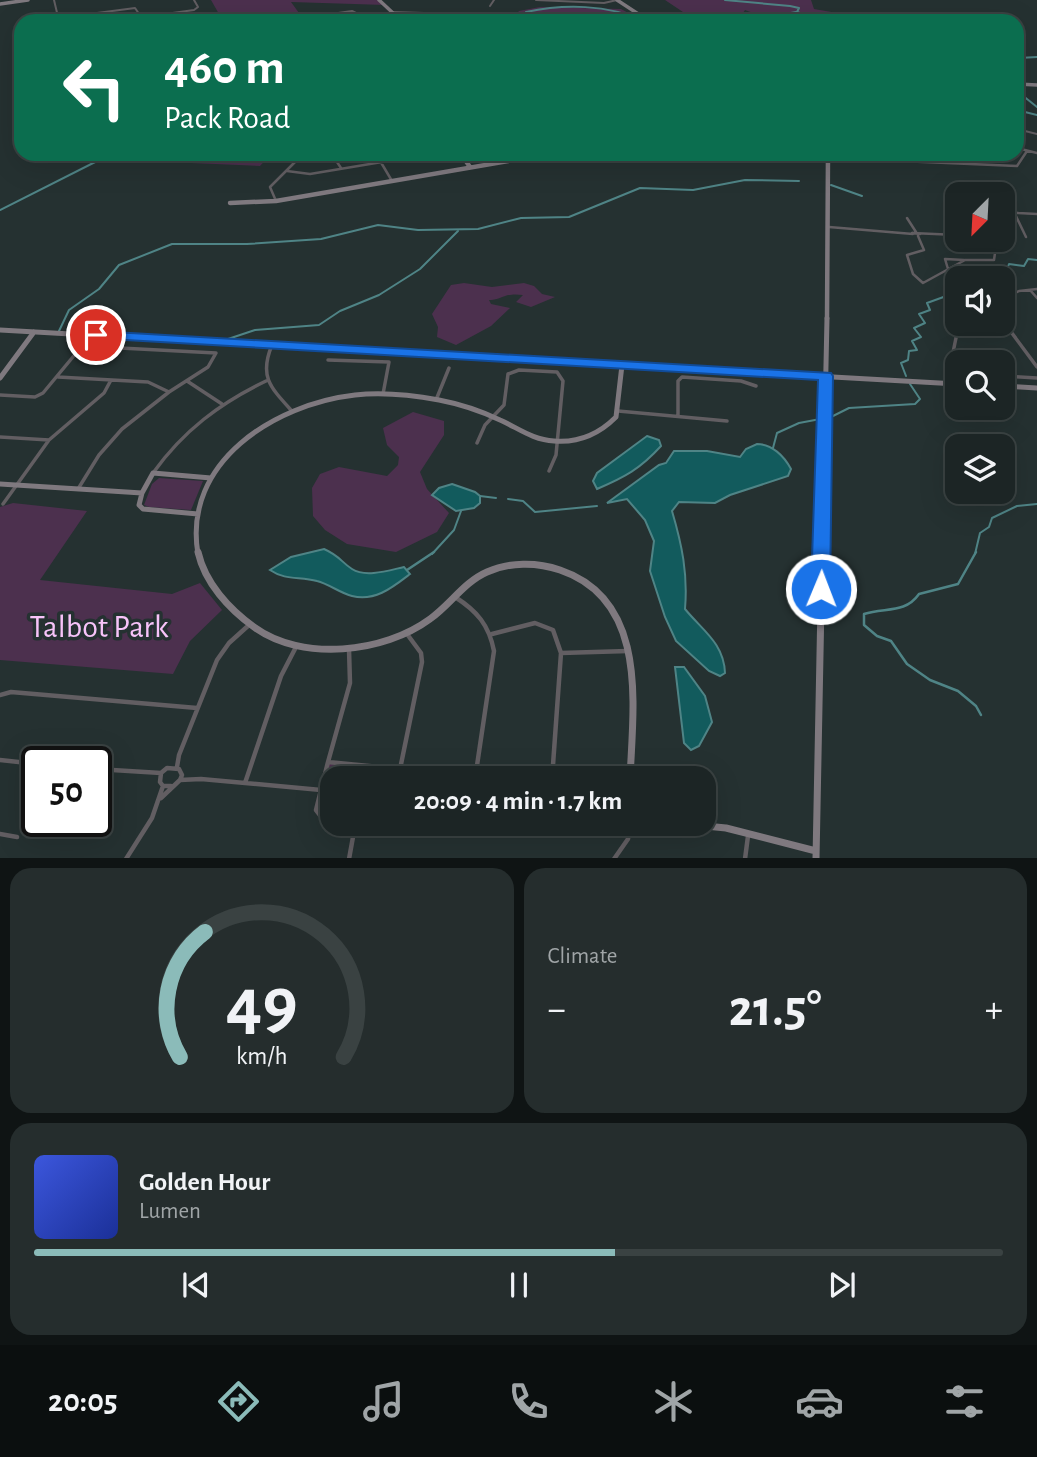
<!DOCTYPE html>
<html lang="en">
<head>
<meta charset="utf-8">
<style>
  body { margin:0; font-family:"Alegreya Sans",sans-serif; background:#252d2d; color:#f1f3f6; height:100vh; display:flex; flex-direction:column; font-size:26px; white-space:nowrap }
  * { box-sizing:border-box; margin:0 }
  p { font-size:23px; color:#a0a5a7 }
  .icon { flex:none; width:38px; height:38px; fill:none; stroke:currentColor; stroke-width:2; stroke-linecap:round; stroke-linejoin:round }
  .map { position:relative; height:858px; overflow:hidden }
  .sheet { display:flex; flex-direction:column; gap:10px; padding:10px; background:#0f1414; flex:1 }
  .sheet>* { flex:none }
  .hud { position:absolute; left:14px; top:14px; width:1010px; height:147px; border-radius:21px; box-shadow:0 7px 28px #0002,0 0 0 2px #3a4242; background:#0b6e4f; color:#fff; overflow:hidden }
  .needle { width:46px; rotate:204deg }
  .fabs { position:absolute; left:945px; top:182px; display:grid; gap:14px }
  .fabs a { display:grid; place-items:center; width:70px; height:70px; border-radius:14px; background:#1c2525; box-shadow:0 7px 28px #0002,0 0 0 2px #3a4242; font-size:35px }
  .speed { position:absolute; left:21px; top:746px; display:flex; gap:14px; font-size:35px; font-weight:700; text-align:center }
  .speed>* { display:grid; place-content:center; width:91px; height:91px; border-radius:50%; background:#1c2525; box-shadow:0 7px 28px #0002,0 0 0 2px #3a4242; line-height:1 }
  .speed .limit { border:4px solid #111; border-radius:10px; background:#fff; color:#111 }
  .pin { position:absolute; display:grid; place-items:center; width:60px; height:60px; color:#fff; margin:-30px; border:4px solid #fff; border-radius:50%; box-shadow:0 2px 7px #0007 }
  .me { position:absolute; width:77px; margin:-38px; rotate:1deg; stroke-linejoin:round; filter:drop-shadow(0 0 5px #0008) }
  .turn { display:flex; align-items:center; gap:24px; height:147px; padding:0 35px; font-size:32px }
  .turn .icon { width:91px; height:91px; stroke-width:2.5 }
  .turn b { display:block; font-size:49px; line-height:60px }
  .big { font-size:52px; font-weight:700; line-height:1.1 }
  .sheet .tile { flex:1; display:flex; flex-direction:column; justify-content:center; gap:10px; min-width:0; padding:0 24px; border-radius:21px; background:#252d2d }
  .sheet .dial { align-items:center; gap:0 }
  .dial svg { height:182px; overflow:visible; fill:none; stroke:#3a4242; stroke-width:7; stroke-linecap:round; text-anchor:middle }
  .dial text { fill:#f1f3f6; stroke:none }
  .song { display:flex; align-items:center; gap:21px }
  .cover { width:84px; height:84px; border-radius:10px; background:linear-gradient(135deg,hsl(230 70% 55%),hsl(230 70% 35%)) }
  .played { height:7px; border-radius:4px; background:linear-gradient(90deg,#8bbbb9 60%,#3a4242 60%) }
  .keys { display:flex; justify-content:space-around; direction:ltr }
  .heat { display:flex; justify-content:space-between; align-items:center; font-size:38px; direction:ltr }
  .sheet .tiles { flex:1; display:grid; gap:10px; grid-template-columns:1fr 1fr }
  .tile:last-child { grid-column:span 2 }
  .trip { position:absolute; left:320px; top:766px; width:396px; height:70px; border-radius:21px; background:#1c2525; box-shadow:0 7px 28px #0002,0 0 0 2px #3a4242; font-weight:700; line-height:70px; text-align:center }
  .tabs { display:flex; height:112px; justify-content:space-around; align-items:center; background:#0b0f0f; color:#a0a5a7 }
  .tabs .icon { width:49px; height:49px }
  .tabs .selected { color:#8bbbb9 }
  .tabs b { font-size:32px; color:#f1f3f6 }
  .map>svg:first-child { display:block }
</style>
</head>
<body>
<div class="map">
<svg width="1037" height="859" viewBox="0 0 1037 859">
  <rect width="100%" height="100%" fill="#253131"/>
  <path fill="#4c304e" d="M211,0H380L385,5L291,2L299,13L245,21H223Z
    M665,0H811L814,9L866,18V21H775L745,10L741,16L686,14Z
    M540,7L621,9L632,15L550,12L516,15L519,11Z
    M77,154H271L260,166L73,158Z
    M464,283L492,287L524,283L534,286L542,294L555,297L531,307L516,302L523,295C504,292 500,301 489,300L491,304L510,308L491,326L456,345L437,337L438,327L432,314L451,285Z
    M413,412L444,421V435L420,472L427,489L449,513L437,532L396,552L347,544L325,530L313,516L312,488L320,474L339,467L387,476L398,465L399,457L387,445L383,428Z
    M159,478L203,481L191,510L149,507L144,505L152,484Z
    M13,503L87,511L40,580L172,594L200,583L222,610L190,641L173,674L0,660V507Z
    M328,762L400,769L398,779H332V823L316,810Z"/>
  <path fill="#125b5d" stroke="#4f8486" stroke-width="2" d="M647,436L659,440L661,446C640,469 625,477 597,489L593,481L597,473Z
    M757,444C772,444 784,456 791,469L788,476L730,495L715,503L679,502L672,511C682,545 688,574 685,609C702,630 724,643 725,673L720,676L709,671L676,641L665,617L650,571L654,541L645,520L627,499L607,503L659,465L666,463L674,451H707L740,457L746,449Z
    M452,484L475,492L480,496V503L474,508L456,511L432,495L439,488Z
    M324,549C340,556 341,562 352,569C366,578 390,570 404,567L410,574C393,587 375,602 352,596C340,593 329,584 317,581C300,576 286,581 270,570L291,557Z
    M675,667H684L705,696L712,722L699,746L691,750L684,743Z"/>
  <g fill="none" stroke-linecap="round" stroke-linejoin="round">
    <path stroke="#4f8486" stroke-width="2" d="M725,0L790,6L799,8L797,12L825,21
      M526,12C563,4 608,4 643,21
      M749,21L796,12
      M1017,81L1024,69L1019,58L1037,57
      M1017,91L1037,107
      M1017,110L1037,115
      M831,185L862,196
      M0,210L111,154
      M975,278L974,274L986,275L992,272L990,267L1007,269L1009,264L1024,266L1028,259L1037,260
      M59,331L69,310L99,289L119,265L172,244H247L321,239L378,225L418,230L478,229L521,218L569,217L640,188L693,190L745,180L799,181
      M225,340L255,330L319,325L340,311L379,295L420,269L458,231
      M906,376L901,363L908,360L909,351L917,350L912,341L921,337L914,328L925,323L919,314L930,310L927,303L949,295L951,288H957
      M773,448L777,433L799,423L831,417L849,408L915,404L920,399L910,384
      M480,496L496,498
      M508,499L523,501L535,512L597,506
      M432,554L454,530L461,511
      M975,554L980,533L989,527L992,518L1017,506L1037,504"/>
    <path stroke="#4f8486" stroke-width="2.5" d="M976,552L958,584L919,594C905,614 885,607 864,614V625L877,636L891,641L907,664L930,680L958,691L976,706L981,715
      M407,570L434,552"/>
    <path stroke="#625e62" stroke-width="2" d="M54,0L59,21
      M536,0L604,3L617,0
      M490,6L494,0
      M392,12L456,14L453,21
      M456,14H467
      M59,18L135,8L144,21
      M115,21L194,10L198,7L194,0
      M193,21H204
      M283,21L352,11L360,15L358,21
      M1017,129L1037,134"/>
    <path stroke="#625e62" stroke-width="2.5" d="M1017,148L1037,153
      M325,154L333,156L341,168
      M376,154L392,181
      M829,158L1017,166L1027,151
      M287,171L310,174L430,154
      M276,201L270,187L303,154
      M1009,202L1014,211
      M1003,212L1018,213L1011,212
      M1018,213L1037,214
      M1015,214L1026,237
      M907,218L916,232
      M829,227L913,234
      M920,234L912,233L957,235
      M918,236L924,250L907,255L913,274L923,283L965,260H994L995,253
      M948,269L945,259L964,260
      M1030,290L1037,298
      M1003,299L1019,291L1037,289"/>
    <path stroke="#625e62" stroke-width="3.5" d="M1003,321L1037,367
      M272,345C259,376 270,387 291,410
      M328,360L389,362L383,394
      M957,373L950,367L957,333L962,330L1011,329
      M1003,376L1037,378
      M58,377L148,382L169,392
      M187,381L222,404
      M0,395L35,397L43,393L82,346L216,353L208,367L169,392L122,429L99,455L78,489
      M436,400L449,368
      M618,411L727,421
      M678,415V381L682,377L741,381L756,386
      M0,437L49,440
      M477,443L485,425L504,405L508,374L519,370L557,372L563,381L556,455L549,471
      M153,473C183,431 220,403 266,381
      M3,504L49,440L104,393L111,380"/>
    <path stroke="#625e62" stroke-width="4.5" d="M455,597C477,611 489,625 494,651L475,779
      M492,634L535,623L553,630L561,653L552,779
      M561,653L628,651
      M0,695L11,692L197,708
      M0,760L37,764
      M328,762L350,683L349,649
      M177,767L179,755L217,660L229,643L249,625
      M96,769L161,773
      M398,779L422,662L421,653L407,634
      M180,780L201,779L321,790
      M245,783L281,676L296,647
      M171,786H163L160,782L161,773L167,768L179,769L182,775L180,780
      M161,798L180,780
      M332,823L323,819L316,810L328,762L400,769
      M345,824L373,828L382,824
      M0,834L17,837
      M126,859L152,818L163,786
      M349,859L355,826
      M614,859L628,839L630,824
      M745,859L748,836"/>
    <path stroke="#7f797f" stroke-width="3.5" d="M379,0L393,13L390,21
      M617,0L649,21
      M0,4L28,0
      M1017,84L1037,85"/>
    <path stroke="#7f797f" stroke-width="4.5" d="M461,154L470,167
      M735,154L829,158
      M230,203L276,201L549,154
      M827,319L828,154"/>
    <path stroke="#7f797f" stroke-width="5" d="M0,330L957,384
      M0,378L34,332
      M1003,386L1037,388
      M0,484L142,493L139,505L143,509L198,514
      M142,493L153,473L211,478
      M198,554C182,462 275,404 355,395C382,392 412,395 439,400C460,404 481,411 500,420C518,428 533,440 554,441C578,443 599,434 616,417L622,365
      M822,554L827,318"/>
    <path stroke="#7f797f" stroke-width="7" d="M198,552C205,583 229,609 254,627C302,662 384,653 430,619C450,605 464,582 487,572C509,562 537,562 560,570C649,600 633,706 630,779
      M685,824L726,828L816,851
      M816,859L822,552"/>
  </g>
  <path fill="#1a73e8" stroke="#114b97" stroke-width="2" d="M96,331L831,373L833,376L830,589L827,594L821,596L814,594L811,589L818,380L91,338L89,335Z"/>
  <g text-anchor="middle" dominant-baseline="central" stroke-width="7" stroke-linejoin="round" paint-order="stroke">
    <g font-size="32" fill="#f7c3f9" stroke="#253131">
      <text x="99" y="627">Talbot Park</text>
    </g>
  </g>
</svg>
<div class="fabs">
<a><svg class="needle" viewBox="-14 -14 28 28"><path d="M0-13l5 13h-10z" fill="#e53935"/><path d="M0 13l5-13h-10z" fill="#a0a5a7"/></svg></a>
<a><svg class="icon" aria-label="sound" viewBox="0 0 24 24"><path d="M4 9h4l5-4v14l-5-4H4zM17 9q2 3 0 6"/></svg></a>
<a><svg class="icon" aria-label="search" viewBox="0 0 24 24"><circle cx="10" cy="10" r="6"/><path d="M15 15l6 6"/></svg></a>
<a><svg class="icon" aria-label="layers" viewBox="0 0 24 24"><path d="M12 4l9 5-9 5-9-5zM3 14l9 5 9-5"/></svg></a>
</div>
<div class="speed"><div class="limit">50</div></div>
<div class="pin" style="left:96px;top:335px;background:#d93025"><svg class="icon" aria-label="arrive" viewBox="0 0 24 24"><path d="M6 21V4h12l-3 4 3 4H6"/></svg></div>
<svg class="me" style="left:821px;top:589px" viewBox="-20 -20 40 40"><circle r="17" fill="#1a73e8" stroke="#fff" stroke-width="3"/><path d="M0-11L8 9 0 5-8 9z" fill="#fff"/></svg>
<div class="trip">20:09 · 4 min · 1.7 km</div>
<div class="hud">
<div class="turn"><svg class="icon" aria-label="left" viewBox="0 0 24 24"><path d="M17 20v-9H6M10 6l-5 5 5 5"/></svg><div><b>460 m</b>Pack Road</div></div>
</div>
</div>
<section class="sheet">
<div class="tiles">
<div class="tile dial"><svg viewBox="0 0 100 80">
<path d="M14 69A42 42 0 1 1 86 69"/>
<path d="M14 69A42 42 0 0 1 25 14" stroke="#8bbbb9"/>
<text x="50" y="56" font-size="32" font-weight="700">49</text>
<text x="50" y="72" font-size="11">km/h</text>
</svg></div>
<div class="tile"><p>Climate</p>
<div class="heat"><a>−</a><b class="big">21.5°</b><a>+</a></div>
</div>
<div class="tile">
<div class="song"><i class="cover"></i><div><b>Golden Hour</b><p>Lumen</p></div></div>
<div class="played"></div>
<div class="keys"><svg class="icon" aria-label="previous" viewBox="0 0 24 24"><path d="M18 5L8 12l10 7zM5 5v14"/></svg><svg class="icon" aria-label="pause" viewBox="0 0 24 24"><path d="M8 5v14M16 5v14"/></svg><svg class="icon" aria-label="next" viewBox="0 0 24 24"><path d="M6 5l10 7-10 7zM19 5v14"/></svg></div>
</div>
</div>
</section>
<nav class="tabs">
<b>20:05</b>
<svg class="icon selected" aria-label="directions" viewBox="0 0 24 24"><path d="M12 3l9 9-9 9-9-9zM9 14v-3h6M13 9l2 2-2 2"/></svg>
<svg class="icon" aria-label="music" viewBox="0 0 24 24"><path d="M9 18V5l10-2v13"/><circle cx="6" cy="18" r="3"/><circle cx="16" cy="16" r="3"/></svg>
<svg class="icon" aria-label="phone" viewBox="0 0 24 24"><path d="M5 4h4l2 5-3 2q2 4 5 5l2-3 5 2v4C11 20 4 13 5 4z"/></svg>
<svg class="icon" aria-label="climate" viewBox="0 0 24 24"><path d="M12 3v18M4 7l16 10M4 17L20 7"/></svg>
<svg class="icon" aria-label="car" viewBox="0 0 24 24"><path d="M5 17H2v-5l4-1 3-4h7l3 4 3 1v5h-3M9 17h6M6 11h13"/><circle cx="7" cy="17" r="2"/><circle cx="17" cy="17" r="2"/></svg>
<svg class="icon" aria-label="filters" viewBox="0 0 24 24"><path d="M4 7h16M4 17h16"/><circle cx="9" cy="7" r="2"/><circle cx="15" cy="17" r="2"/></svg>
</nav>
</body>
</html>
